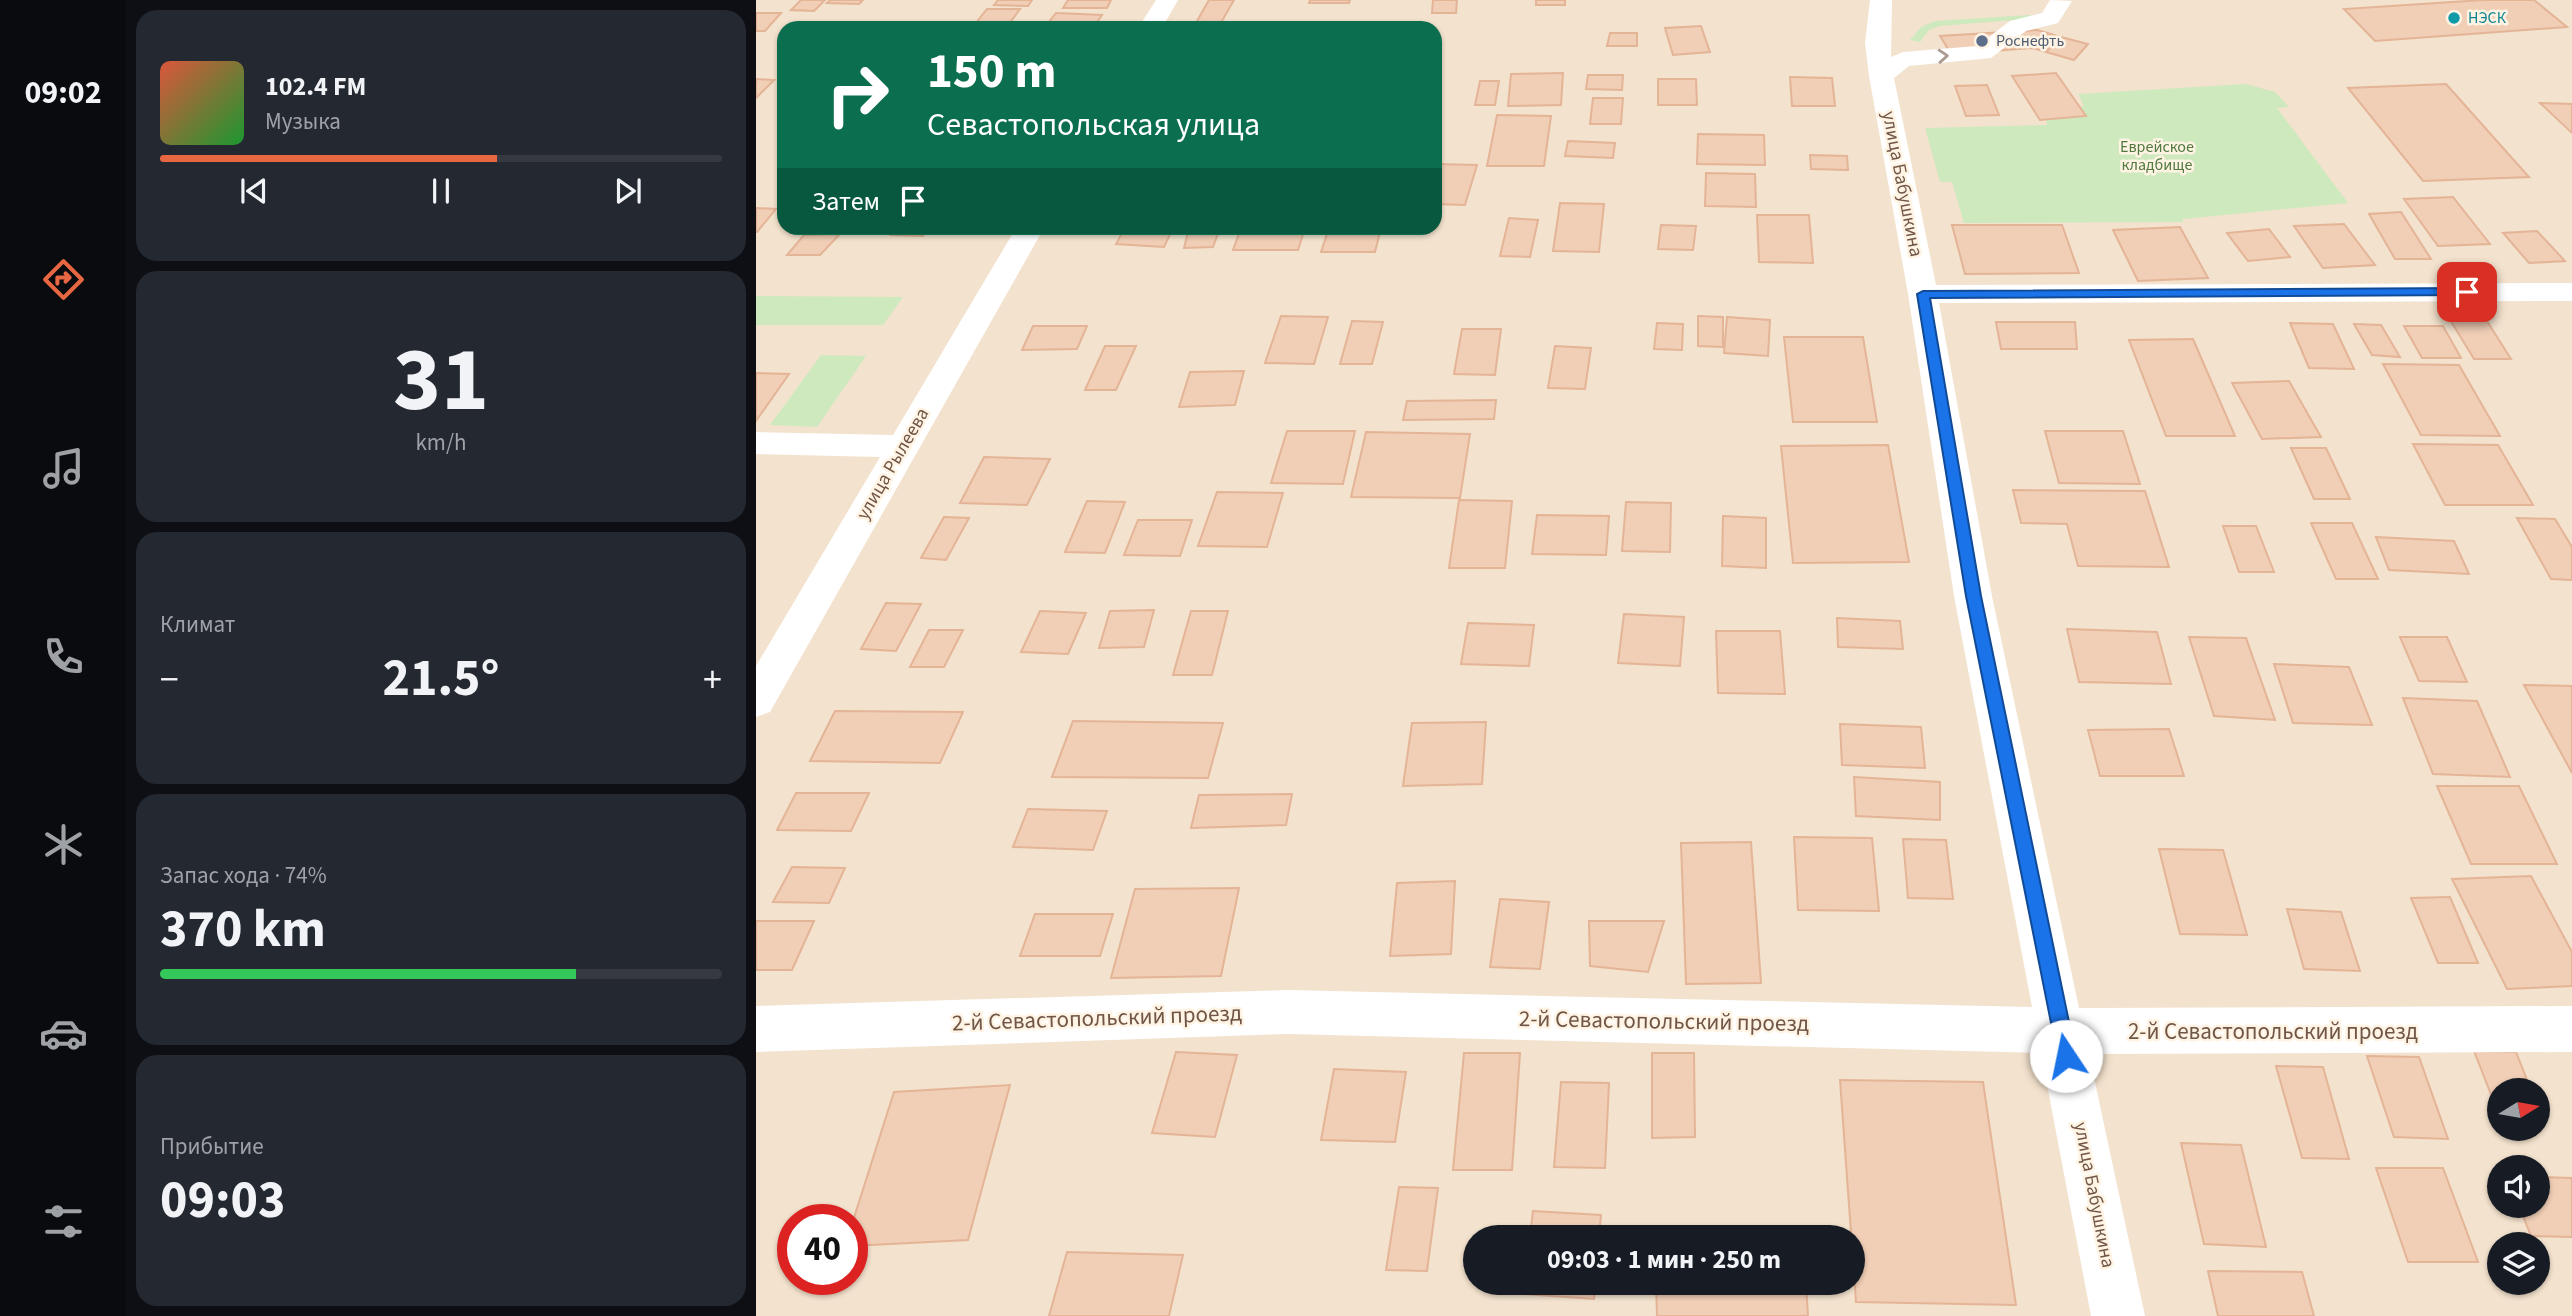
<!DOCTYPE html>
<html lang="ru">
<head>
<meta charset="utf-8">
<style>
  body { margin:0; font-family:"Source Sans 3",sans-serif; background:#242831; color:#f1f3f6; height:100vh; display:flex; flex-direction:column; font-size:26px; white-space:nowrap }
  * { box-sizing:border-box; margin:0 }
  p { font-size:23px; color:#9ea1a6 }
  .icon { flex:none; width:38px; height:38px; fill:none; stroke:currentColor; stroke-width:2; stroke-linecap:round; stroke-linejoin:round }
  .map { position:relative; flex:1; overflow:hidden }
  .drawer { display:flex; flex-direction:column; gap:10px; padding:10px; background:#0d0f14; width:630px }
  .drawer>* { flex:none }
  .hud { position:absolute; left:21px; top:21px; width:665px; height:214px; border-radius:21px; box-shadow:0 2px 5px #0004; background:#0b6e4f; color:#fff; overflow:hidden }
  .needle { width:46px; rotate:79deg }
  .tools { position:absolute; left:1731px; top:1078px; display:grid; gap:14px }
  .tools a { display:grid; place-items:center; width:63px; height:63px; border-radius:50%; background:#171b24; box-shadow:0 2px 5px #0004; font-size:35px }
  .speed { position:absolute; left:21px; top:1204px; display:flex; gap:14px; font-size:35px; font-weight:700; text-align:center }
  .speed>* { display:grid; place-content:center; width:91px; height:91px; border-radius:50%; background:#171b24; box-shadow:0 2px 5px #0004; line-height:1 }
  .speed .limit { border:10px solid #d22; background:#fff; color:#111 }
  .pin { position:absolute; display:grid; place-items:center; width:60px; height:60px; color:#fff; margin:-30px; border-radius:14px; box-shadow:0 4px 10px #0006 }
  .me { position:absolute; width:77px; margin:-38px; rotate:349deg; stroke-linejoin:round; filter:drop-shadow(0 0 5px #0008) }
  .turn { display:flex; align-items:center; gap:24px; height:147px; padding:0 35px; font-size:32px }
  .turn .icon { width:91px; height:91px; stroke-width:2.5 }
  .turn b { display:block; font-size:49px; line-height:60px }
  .then { display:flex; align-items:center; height:66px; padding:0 35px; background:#0003; gap:14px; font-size:26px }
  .big { font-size:52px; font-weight:700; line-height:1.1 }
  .drawer .tile { flex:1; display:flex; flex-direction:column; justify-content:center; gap:10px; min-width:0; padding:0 24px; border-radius:21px; background:#242831 }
  .drawer .dial { align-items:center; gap:0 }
  .dial b { font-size:91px; line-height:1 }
  .song { display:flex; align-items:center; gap:21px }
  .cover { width:84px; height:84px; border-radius:10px; background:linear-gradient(135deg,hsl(10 70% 55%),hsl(130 70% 35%)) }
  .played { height:7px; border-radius:4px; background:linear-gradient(90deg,#e76743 60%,#363941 60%) }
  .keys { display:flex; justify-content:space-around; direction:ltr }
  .heat { display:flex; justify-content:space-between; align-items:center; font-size:38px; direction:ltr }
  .charge { height:10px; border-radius:5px; background:linear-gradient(90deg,#34c759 74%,#363941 0) }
  .trip { position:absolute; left:707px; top:1225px; width:402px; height:70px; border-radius:35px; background:#171b24; box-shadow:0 2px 5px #0004; font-weight:700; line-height:70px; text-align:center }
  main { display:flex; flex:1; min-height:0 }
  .menu { display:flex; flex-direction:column; width:126px; justify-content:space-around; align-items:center; background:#090b0e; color:#9ea1a6 }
  .menu .icon { width:49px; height:49px }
  .menu .selected { color:#e76743 }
  .menu b { font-size:32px; color:#f1f3f6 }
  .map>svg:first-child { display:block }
</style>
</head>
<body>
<main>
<nav class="menu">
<b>09:02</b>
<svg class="icon selected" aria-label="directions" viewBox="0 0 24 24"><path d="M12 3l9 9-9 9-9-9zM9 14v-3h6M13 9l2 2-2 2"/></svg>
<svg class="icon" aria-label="music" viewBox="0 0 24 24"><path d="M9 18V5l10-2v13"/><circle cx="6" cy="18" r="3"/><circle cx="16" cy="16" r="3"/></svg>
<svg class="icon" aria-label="phone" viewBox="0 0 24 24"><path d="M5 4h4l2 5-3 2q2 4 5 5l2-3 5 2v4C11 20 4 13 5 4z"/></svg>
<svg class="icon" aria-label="climate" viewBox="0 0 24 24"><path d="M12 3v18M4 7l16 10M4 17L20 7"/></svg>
<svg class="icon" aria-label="car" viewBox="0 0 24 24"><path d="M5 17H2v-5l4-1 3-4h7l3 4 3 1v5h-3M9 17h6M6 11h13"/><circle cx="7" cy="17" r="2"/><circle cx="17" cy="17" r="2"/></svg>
<svg class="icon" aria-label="filters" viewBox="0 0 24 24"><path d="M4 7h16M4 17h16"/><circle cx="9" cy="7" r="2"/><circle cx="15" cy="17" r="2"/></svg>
</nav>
<section class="drawer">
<div class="tile">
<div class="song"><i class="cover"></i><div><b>102.4 FM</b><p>Музыка</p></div></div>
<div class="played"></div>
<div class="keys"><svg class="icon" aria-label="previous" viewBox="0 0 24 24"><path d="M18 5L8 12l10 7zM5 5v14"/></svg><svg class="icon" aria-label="pause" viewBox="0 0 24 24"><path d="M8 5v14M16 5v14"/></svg><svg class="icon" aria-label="next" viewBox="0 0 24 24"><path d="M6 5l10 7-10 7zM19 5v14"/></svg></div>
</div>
<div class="tile dial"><b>31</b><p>km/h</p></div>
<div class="tile"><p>Климат</p>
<div class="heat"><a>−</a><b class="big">21.5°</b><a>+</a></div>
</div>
<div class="tile"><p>Запас хода · 74%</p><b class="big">370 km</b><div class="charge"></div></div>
<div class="tile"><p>Прибытие</p><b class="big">09:03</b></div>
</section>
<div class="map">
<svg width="1816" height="1316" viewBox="0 0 1816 1316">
  <rect width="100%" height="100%" fill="#fcf0de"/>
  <path fill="#f3e2cd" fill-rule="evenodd" d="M0,0H1816V1316H0ZM28,28H679V228H28ZM1743,1090H1782V1129H1743ZM1743,1167H1782V1206H1743ZM37,1220H96V1279H37ZM719,1237H1097V1283H719ZM1743,1244H1782V1283H1743Z"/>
  <path fill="#cfe9be" d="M1273,15L1285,18L1184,26L1173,30L1164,42L1154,40L1165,27L1179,21Z
    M1490,84L1519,92L1533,107L1521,108L1592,203L1427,219V222L1208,223L1196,182H1184L1169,128L1291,125L1289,114L1328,106L1322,94Z
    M0,296L147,297L127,325H0Z
    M65,355L110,356L61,427L14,425Z"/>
  <path fill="#f1ceb6" stroke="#e4b497" stroke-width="2" d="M45,0H69L58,11L35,10Z
    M74,0H107L103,4L71,3Z
    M242,0H276L272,6L238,5Z
    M312,0H355L351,8H307Z
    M453,0H478L462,28H437Z
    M554,0H594L593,3H553Z
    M677,0H701L700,13H676Z
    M780,0H809V5H780Z
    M1727,0H1778L1811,27L1619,41L1588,9Z
    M231,9H264L250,28H216Z
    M0,13H25L9,31H0Z
    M300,13L346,15L337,28H288Z
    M945,26L954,52L917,55L909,28Z
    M1281,30L1305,37L1290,52L1276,48L1195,54L1184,36Z
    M854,33H881V46H851Z
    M1305,37L1332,44L1318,60L1290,52Z
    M807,73L805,105L752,106L755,74Z
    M1300,73L1330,116L1284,120L1256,76Z
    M832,75H867L866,90L830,89Z
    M1034,77L1076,78L1079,106H1036Z
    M0,79L18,80L0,98Z
    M902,79H940L941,105H902Z
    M724,81H743L739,105H719Z
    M1690,84L1773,177L1667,181L1592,88Z
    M1231,85L1243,115L1210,116L1199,86Z
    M837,98H867L865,124H834Z
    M1784,103L1816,104V133Z
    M741,115L795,116L788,166H731Z
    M942,134L1008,135L1009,165L941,164Z
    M812,141L859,143L857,158L809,156Z
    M1054,155L1091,156L1092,170L1055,169Z
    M679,164L721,165L709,205L679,204Z
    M950,173L999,174L1000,207L949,206Z
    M1697,197L1734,244L1682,246L1648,199Z
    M804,203L848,204L843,252L797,251Z
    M0,208L20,209L1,232H0Z
    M1645,212L1675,259H1639L1613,214Z
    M1001,215H1053L1057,263L1003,262Z
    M753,218L782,220L774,257L744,256Z
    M1588,224L1619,265L1567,268L1538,226Z
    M905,225L940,226L937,250L902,249Z
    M1196,225H1306L1323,273L1209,274Z
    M1424,227L1452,278L1382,281L1357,230Z
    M141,228H173L167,236L135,235Z
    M369,228H417L408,247L360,244Z
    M433,228H464L457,247L428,248Z
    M485,228H549L542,250H477Z
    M573,228H625L619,252H565Z
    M1513,229L1534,257L1492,261L1471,233Z
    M1781,231L1809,261L1773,263L1747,233Z
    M84,234L64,255H31L48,235Z
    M525,316L572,317L558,364L509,363Z
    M942,316L967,317V347L942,346Z
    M971,317L1014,320L1012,356L968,353Z
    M1693,318H1729L1755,359H1718Z
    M596,321L627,322L616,364H584Z
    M1240,322H1319L1321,349H1245Z
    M901,323L927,324L926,350L898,349Z
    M1534,323L1577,324L1598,369L1553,368Z
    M1598,324L1625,325L1644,357L1616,355Z
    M277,326H331L321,349L266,350Z
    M1648,326H1687L1705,358H1666Z
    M706,329H745L739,375L698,374Z
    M1028,337H1107L1121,422H1037Z
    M1437,339L1479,436H1410L1373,340Z
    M349,346H380L360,390H329Z
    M799,346L835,348L829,389L792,388Z
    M1627,364L1703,365L1744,436L1665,435Z
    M488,371L479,405L423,407L434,372Z
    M0,373L33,374L0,421Z
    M1533,381L1565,437L1506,439L1476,383Z
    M740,400L738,419L647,420L651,401Z
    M531,431H599L587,484L515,483Z
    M1289,431H1367L1384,484L1303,483Z
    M610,432L714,434L704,498L595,497Z
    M1657,444L1742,445L1777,505H1689Z
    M1132,445L1153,562L1037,563L1025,446Z
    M1535,448H1570L1594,499H1558Z
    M228,457L294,459L271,505L204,503Z
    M1257,490L1389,491L1413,567L1322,566L1311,524L1265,523Z
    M461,492L527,493L511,547L442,546Z
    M703,500L756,501L749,568H693Z
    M331,501L369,502L349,553L309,552Z
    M870,502L915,503L914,552L866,551Z
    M781,515L853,516L850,555L776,554Z
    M967,516L1010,518V568L966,566Z
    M188,517L213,518L190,560L165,558Z
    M1761,518L1799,519L1816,547V580L1795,579Z
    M382,520H436L424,556L368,555Z
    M1555,523H1596L1622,579H1580Z
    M1467,526H1500L1518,572H1483Z
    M1620,537L1698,541L1713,574L1633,570Z
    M130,603L165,604L140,651L105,649Z
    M398,610L388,647L343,648L354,611Z
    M284,611L330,613L312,654L265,652Z
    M435,611H472L456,675H417Z
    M868,614L928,617L924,666L862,663Z
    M1081,618L1144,621L1147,649L1082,647Z
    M712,623L778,625L773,666L705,664Z
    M1311,629L1401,632L1415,684L1323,682Z
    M173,630H207L188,667H154Z
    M960,631H1024L1029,694L962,693Z
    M1433,637L1490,638L1519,720L1458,716Z
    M1644,637H1691L1711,682L1663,681Z
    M1518,664L1593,667L1616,725L1537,723Z
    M1768,685L1816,686V773Z
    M1647,698L1721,701L1754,777L1677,774Z
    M79,711L207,712L184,763L54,761Z
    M317,721L467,723L452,778L296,777Z
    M730,722L726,784L647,786L656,723Z
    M1084,724L1165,727L1169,768L1086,765Z
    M1413,729L1428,776H1344L1332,730Z
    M1098,777L1184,782V820L1100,816Z
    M1681,786H1763L1801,864H1715Z
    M40,793H113L95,831L21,830Z
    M536,794L530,825L435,828L443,795Z
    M272,809L351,811L337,850L257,847Z
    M1038,837L1116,838L1123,911L1042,910Z
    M1147,839L1190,840L1197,899L1152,898Z
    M995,842L1005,983L930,984L925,843Z
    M1403,849L1467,850L1491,935L1424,934Z
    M36,867L89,868L73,903L17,902Z
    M1775,876L1816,952V986L1751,989L1696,879Z
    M699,881L695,954L634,956L641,883Z
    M483,888L465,976L355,978L379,889Z
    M1694,897L1722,963H1682L1655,898Z
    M744,899L793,902L784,969L734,967Z
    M1531,909L1585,912L1604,971L1548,969Z
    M279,914H357L344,956H264Z
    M0,921H58L36,970H0Z
    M833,921H908L892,972L834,966Z
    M1718,1051L1760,1052L1775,1090H1743V1115Z
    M420,1052L481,1055L459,1137L396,1133Z
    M708,1053H764L756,1170H697Z
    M896,1053H938L939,1137L896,1138Z
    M1611,1056L1663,1057L1692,1139L1638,1137Z
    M1520,1066L1567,1067L1593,1159L1546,1158Z
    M578,1069L650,1072L639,1142L565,1140Z
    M1084,1080L1227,1082L1260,1305L1100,1302Z
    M805,1082L853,1083L849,1168L798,1167Z
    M254,1085L212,1240L96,1246V1224L138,1092Z
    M1425,1143L1485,1145L1510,1247L1448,1244Z
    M1620,1168H1687L1722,1262H1652Z
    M1782,1177L1816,1178V1237L1775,1236L1763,1206H1782Z
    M643,1187L682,1188L671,1271L630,1270Z
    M777,1211L845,1215L843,1237H774Z
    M311,1252L427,1255L413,1316H293Z
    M1452,1271L1546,1272L1558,1316H1462Z
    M769,1283H839L838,1299L767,1294Z
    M900,1283H1050L1052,1316H901Z"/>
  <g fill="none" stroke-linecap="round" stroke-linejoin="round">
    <path fill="#fff" fill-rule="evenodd" d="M400,0H422L406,28H382Z
      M1114,0H1136L1135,57L1147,52L1221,46L1254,21L1286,13L1294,0L1316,1L1302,23L1270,31L1235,58L1153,66L1138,78L1180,285L1816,283V301L1183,303L1236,596L1323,1008L1816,1006V1052L1333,1054L1389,1316H1335L1285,1053L532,1034L0,1052V1006L532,990L1276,1007L1198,596L1152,294L1113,76L1109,43Z
      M260,228H288L14,712L0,717V666L124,457L0,454V432L137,435Z"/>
  </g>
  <defs><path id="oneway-chevron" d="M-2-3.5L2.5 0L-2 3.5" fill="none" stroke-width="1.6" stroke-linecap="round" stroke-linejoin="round" transform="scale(1.75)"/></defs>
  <use stroke="#aa9a91" href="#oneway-chevron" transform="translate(1187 56) rotate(-4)"/>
  <path fill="#1a73e8" stroke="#114b97" stroke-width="2" d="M1711,288L1715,289V295L1174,298L1225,596L1320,1056L1317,1063L1310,1065L1303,1063L1210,596L1161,294L1167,291Z"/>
  <circle fill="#0f9aa8" stroke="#fff4e4" stroke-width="2.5" cx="1698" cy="18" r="7"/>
  <circle fill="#5c6f8a" stroke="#fff4e4" stroke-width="2.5" cx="1226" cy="41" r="7"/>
  <g text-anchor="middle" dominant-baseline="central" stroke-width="5" stroke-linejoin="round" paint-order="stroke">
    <g font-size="16" fill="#0d838f" stroke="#fff4e4" text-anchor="start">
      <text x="1712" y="18">НЭСК</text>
    </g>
    <g font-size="16" fill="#4e5e75" stroke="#fff4e4" text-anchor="start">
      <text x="1240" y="41">Роснефть</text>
    </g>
    <g font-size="16" fill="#50783f" stroke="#fff4e4">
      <text x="1401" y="147">Еврейское<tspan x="1401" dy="18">кладбище</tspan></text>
    </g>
    <g font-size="19" fill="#715647" stroke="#fff4e4">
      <text transform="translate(1146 184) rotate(79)">улица Бабушкина</text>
      <text transform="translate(137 464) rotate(-60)">улица Рылеева</text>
      <text transform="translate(1338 1195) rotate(79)">улица Бабушкина</text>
    </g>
    <g font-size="23" fill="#715647" stroke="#fff4e4">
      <text transform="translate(341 1018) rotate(-2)">2-й Севастопольский проезд</text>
      <text transform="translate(908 1021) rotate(1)">2-й Севастопольский проезд</text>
      <text x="1517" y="1031">2-й Севастопольский проезд</text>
    </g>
  </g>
</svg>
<div class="tools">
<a><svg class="needle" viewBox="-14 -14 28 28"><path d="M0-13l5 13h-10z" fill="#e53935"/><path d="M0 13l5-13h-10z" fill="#9ea1a6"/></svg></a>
<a><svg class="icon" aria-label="sound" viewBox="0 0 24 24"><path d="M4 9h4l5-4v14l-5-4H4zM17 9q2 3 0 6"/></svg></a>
<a><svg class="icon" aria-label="layers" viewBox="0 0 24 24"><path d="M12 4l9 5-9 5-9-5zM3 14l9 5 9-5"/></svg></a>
</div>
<div class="speed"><div class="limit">40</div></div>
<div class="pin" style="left:1711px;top:292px;background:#d93025"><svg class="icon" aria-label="arrive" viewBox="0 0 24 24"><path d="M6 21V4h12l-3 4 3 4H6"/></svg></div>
<svg class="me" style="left:1310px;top:1056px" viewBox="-20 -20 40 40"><circle r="19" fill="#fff"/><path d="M0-13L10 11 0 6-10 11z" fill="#1a73e8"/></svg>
<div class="trip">09:03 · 1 мин · 250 m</div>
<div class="hud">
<div class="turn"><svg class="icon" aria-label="right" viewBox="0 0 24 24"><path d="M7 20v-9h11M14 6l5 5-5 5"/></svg><div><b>150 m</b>Севастопольская улица</div></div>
<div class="then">Затем<svg class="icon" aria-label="arrive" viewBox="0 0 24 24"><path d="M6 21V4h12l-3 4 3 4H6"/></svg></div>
</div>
</div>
</main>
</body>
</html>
